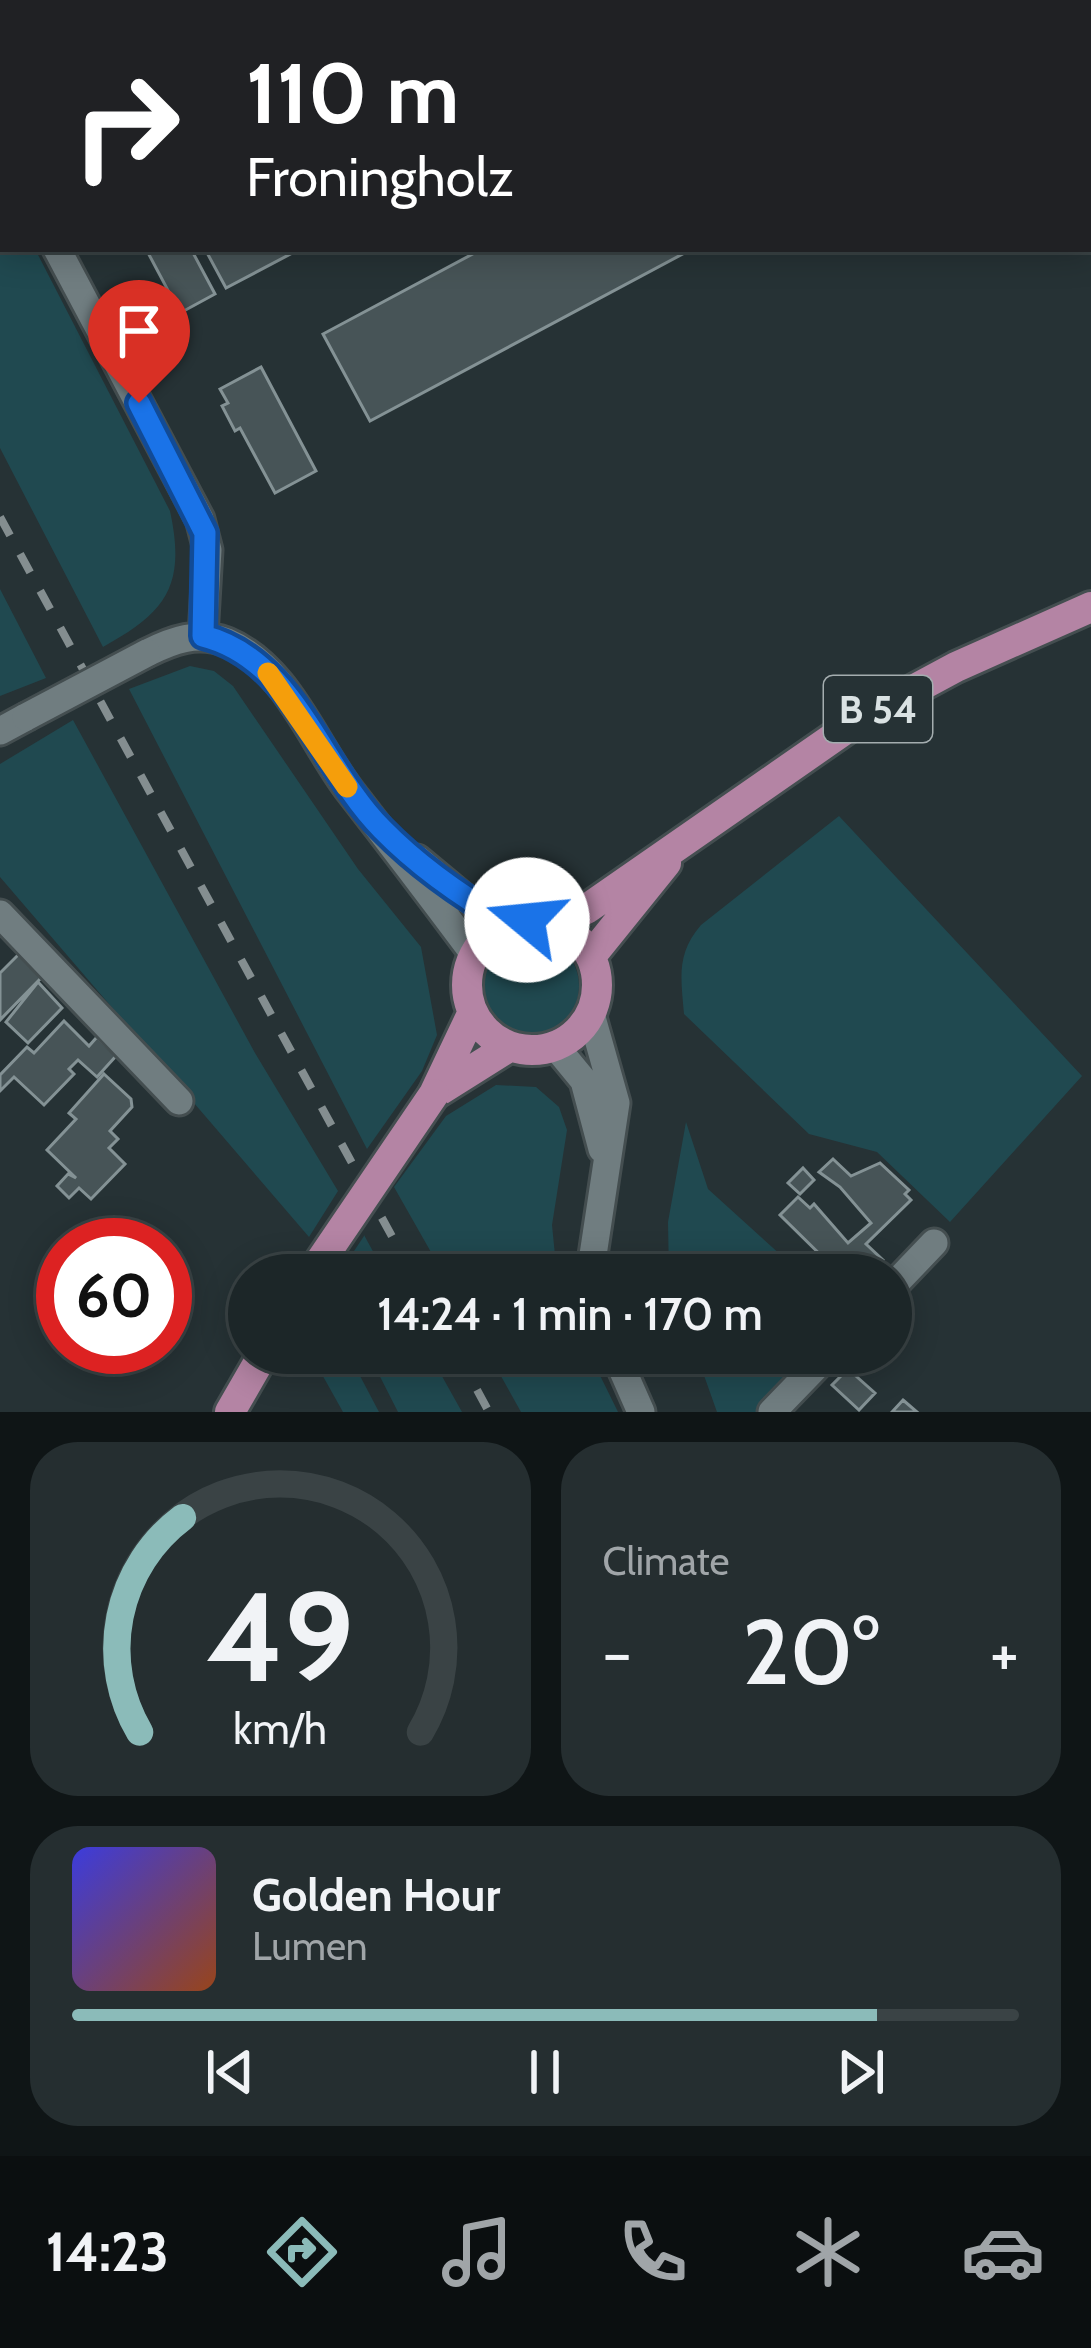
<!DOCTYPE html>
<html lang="en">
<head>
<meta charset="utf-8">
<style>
  body { margin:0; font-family:Cabin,sans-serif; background:#252e30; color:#f1f3f6; height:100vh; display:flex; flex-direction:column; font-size:45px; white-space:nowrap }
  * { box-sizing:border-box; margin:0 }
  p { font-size:39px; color:#a0a5a8 }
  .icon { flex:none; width:66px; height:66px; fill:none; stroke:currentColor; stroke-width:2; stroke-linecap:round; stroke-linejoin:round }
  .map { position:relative; height:1412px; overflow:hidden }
  .details { display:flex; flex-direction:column; gap:30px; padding:30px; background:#0f1516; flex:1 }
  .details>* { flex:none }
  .guide { position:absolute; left:0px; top:0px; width:1092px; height:252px; box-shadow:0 6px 30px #0003,0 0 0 3px #3a4345; background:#202124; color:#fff; overflow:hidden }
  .speed { position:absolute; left:36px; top:1218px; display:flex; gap:24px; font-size:60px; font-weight:700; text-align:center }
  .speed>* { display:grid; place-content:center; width:156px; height:156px; border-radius:50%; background:#1c2628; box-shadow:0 6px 30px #0003,0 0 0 3px #3a4345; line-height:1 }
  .speed .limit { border:18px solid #d22; background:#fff; color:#111 }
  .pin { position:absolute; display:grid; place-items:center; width:102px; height:102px; color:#fff; margin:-123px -51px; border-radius:50% 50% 50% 0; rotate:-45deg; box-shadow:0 0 12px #0007 }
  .pin .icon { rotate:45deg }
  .me { position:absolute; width:132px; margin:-66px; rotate:287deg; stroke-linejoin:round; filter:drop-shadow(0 0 9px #0008) }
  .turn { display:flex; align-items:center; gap:42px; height:252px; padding:0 48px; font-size:54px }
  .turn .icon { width:156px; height:156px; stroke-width:2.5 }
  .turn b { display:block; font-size:84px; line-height:102px }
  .big { font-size:90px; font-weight:600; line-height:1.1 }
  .details .tile { flex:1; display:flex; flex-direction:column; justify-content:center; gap:18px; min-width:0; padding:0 42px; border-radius:48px; background:#252e30 }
  .details .dial { align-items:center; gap:0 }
  .dial svg { height:312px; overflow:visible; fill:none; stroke:#3a4345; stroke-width:7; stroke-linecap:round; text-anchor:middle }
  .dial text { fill:#f1f3f6; stroke:none }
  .song { display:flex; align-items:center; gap:36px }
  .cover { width:144px; height:144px; border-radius:18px; background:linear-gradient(135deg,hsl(240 70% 55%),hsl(20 70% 35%)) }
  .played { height:12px; border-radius:6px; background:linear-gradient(90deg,#8bbbb9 85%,#3a4345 85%) }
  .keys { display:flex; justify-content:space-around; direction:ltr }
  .heat { display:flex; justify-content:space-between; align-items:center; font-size:66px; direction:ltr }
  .details .tiles { flex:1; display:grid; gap:30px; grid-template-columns:1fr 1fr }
  .tile:last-child { grid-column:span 2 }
  .trip { position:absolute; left:228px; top:1254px; width:684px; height:120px; border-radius:60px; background:#1c2628; box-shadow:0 6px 30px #0003,0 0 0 3px #3a4345; font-weight:600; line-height:120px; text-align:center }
  .tab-bar { display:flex; height:192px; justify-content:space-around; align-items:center; background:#0b0f10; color:#a0a5a8 }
  .tab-bar .icon { width:84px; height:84px }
  .tab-bar .active { color:#8bbbb9 }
  .tab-bar b { font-size:54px; color:#f1f3f6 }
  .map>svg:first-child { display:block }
</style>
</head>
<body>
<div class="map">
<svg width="1091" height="1412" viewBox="0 0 1091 1412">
  <rect width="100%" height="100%" fill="#263235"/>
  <path fill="#204950" d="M0,181L3,249H35L170,511C186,585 167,612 103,647L0,448Z
    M0,589L46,678L0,696Z
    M190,666L214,671L233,686L358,869L421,947L437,1035L422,1071L367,1149L129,689Z
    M73,720L255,1053L338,1191L309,1237L0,877V764Z
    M839,816L1082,1076L950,1222L877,1152L809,1134L684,1014C681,978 676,954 701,925Z
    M477 986a51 51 0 1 1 102 0a51 51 0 1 1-102 0Z
    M496,1085L536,1087L559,1107L567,1130L552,1225L557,1275H444L394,1187L446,1116Z
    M686,1122L708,1189L803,1275H669L668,1222Z
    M364,1235L386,1275H338L364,1236Z
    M310,1353H348L379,1412H343Z
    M368,1353H429L462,1412H398Z
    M488,1353H589L618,1412H521Z
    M696,1353H819L761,1412H717Z"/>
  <path fill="#475457" stroke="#849295" stroke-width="3" d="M41,0H99L93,3Z
    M186,0H235L237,3H181Z
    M249,0H507L509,3H250Z
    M146,249H191L215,294L180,313Z
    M205,249H300L226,288Z
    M482,249H692L370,421L323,334Z
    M261,367L316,471L275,493L240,428L235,431L222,406L228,403L220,389Z
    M19,954L42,977L0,1020V973Z
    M38,982L62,1008L28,1043L6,1022Z
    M64,1021L89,1046L97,1037L116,1056L97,1077L78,1060L69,1069L74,1074L44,1105L14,1077L0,1091V1075L27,1047L34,1053Z
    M104,1074L131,1099L132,1107L110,1131L118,1139L109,1148L125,1164L91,1199L79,1188L69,1198L57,1186L68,1174L76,1178L47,1150L76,1119L69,1113Z
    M833,1159L851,1176L880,1163L909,1190L905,1194L911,1200L866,1244L883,1260L868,1275H841L780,1215L798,1197L810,1208L814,1204L848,1243L871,1223L840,1187L819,1172Z
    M803,1168L814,1180L800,1194L788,1183Z
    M848,1369L875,1393L859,1410L832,1385Z
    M903,1400L917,1412H892Z"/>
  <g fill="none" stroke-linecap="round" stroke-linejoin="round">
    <defs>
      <path id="minor" d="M0,140L3,146
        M57,249L200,519L208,550L203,636
        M147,653C173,640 197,631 227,642C287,667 313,743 350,791C392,845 433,899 474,954
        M0,731L26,717
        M417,859L464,898L509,924
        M0,914L179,1101
        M556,1047L584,1081L602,1149
        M590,1275L616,1103L591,1014
        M891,1288L934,1243
        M615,1353L641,1412
        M772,1412L829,1353"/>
      <path id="major" d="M467 985a65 65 0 1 1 130 0a65 65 0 1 1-130 0Z
        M556,924L588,908L863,717L956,667L1091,607
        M591,956L666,863
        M434,1094L472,1014
        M434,1094L509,1047
        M230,1412L264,1353"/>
    </defs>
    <use href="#minor" stroke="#444e50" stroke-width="33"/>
    <use href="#major" stroke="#444e50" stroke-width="36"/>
    <use href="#minor" stroke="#707d80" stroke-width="27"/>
    <use href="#major" stroke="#b484a4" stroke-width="30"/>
    <path stroke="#848e90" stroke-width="8" stroke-dasharray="21 21" stroke-linecap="butt" d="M0,517L413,1275
      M457,1353L489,1412"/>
    <defs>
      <path id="minor-bridge" d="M26,717L147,653"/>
      <path id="major-bridge" d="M311,1275L434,1094"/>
    </defs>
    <use href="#minor-bridge" stroke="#444e50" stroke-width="33" stroke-linecap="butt"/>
    <use href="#major-bridge" stroke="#444e50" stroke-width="36" stroke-linecap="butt"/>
    <use href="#minor-bridge" stroke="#707d80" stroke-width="27"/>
    <use href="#major-bridge" stroke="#b484a4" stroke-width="30"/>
  </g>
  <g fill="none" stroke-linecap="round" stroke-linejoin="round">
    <defs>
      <path id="route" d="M139,403L205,533L203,636C295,659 320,767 382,829C419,867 464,898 509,924L527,920"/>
    </defs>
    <use href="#route" stroke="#114b97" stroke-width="30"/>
    <use href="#route" stroke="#1a73e8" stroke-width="21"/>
    <path stroke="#f59e0b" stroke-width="21" d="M268,673L347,787"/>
  </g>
  <g text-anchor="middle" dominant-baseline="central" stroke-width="12" stroke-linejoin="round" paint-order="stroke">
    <rect fill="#263235" stroke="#a4adaf" stroke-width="3" x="824" y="676" width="108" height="66" rx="9"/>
    <g font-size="39" font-weight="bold" fill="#dae2e3">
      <text x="878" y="709">B 54</text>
    </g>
  </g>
</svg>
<div class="speed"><div class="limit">60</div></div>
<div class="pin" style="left:139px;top:403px;background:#d93025"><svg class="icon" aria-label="arrive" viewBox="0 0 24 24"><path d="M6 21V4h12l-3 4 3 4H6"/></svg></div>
<svg class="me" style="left:527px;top:920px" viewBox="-20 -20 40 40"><circle r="19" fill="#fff"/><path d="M0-13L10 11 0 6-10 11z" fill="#1a73e8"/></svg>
<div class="trip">14:24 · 1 min · 170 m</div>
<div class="guide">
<div class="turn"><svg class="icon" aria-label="right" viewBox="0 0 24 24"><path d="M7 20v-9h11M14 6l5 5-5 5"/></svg><div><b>110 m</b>Froningholz</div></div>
</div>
</div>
<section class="details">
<div class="tiles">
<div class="tile dial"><svg viewBox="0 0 100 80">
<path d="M14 69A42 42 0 1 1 86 69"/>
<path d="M14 69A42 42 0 0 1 25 14" stroke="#8bbbb9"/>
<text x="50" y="56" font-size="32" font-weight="700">49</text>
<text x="50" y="72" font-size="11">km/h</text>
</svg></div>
<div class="tile"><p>Climate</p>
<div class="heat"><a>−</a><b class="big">20°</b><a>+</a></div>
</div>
<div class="tile">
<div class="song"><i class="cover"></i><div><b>Golden Hour</b><p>Lumen</p></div></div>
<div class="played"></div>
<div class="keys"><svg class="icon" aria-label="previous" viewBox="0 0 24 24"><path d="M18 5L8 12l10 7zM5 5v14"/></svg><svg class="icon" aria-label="pause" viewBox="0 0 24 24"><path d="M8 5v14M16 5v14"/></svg><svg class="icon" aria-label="next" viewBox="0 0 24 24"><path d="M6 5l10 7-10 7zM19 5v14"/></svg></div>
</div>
</div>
</section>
<nav class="tab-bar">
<b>14:23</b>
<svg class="icon active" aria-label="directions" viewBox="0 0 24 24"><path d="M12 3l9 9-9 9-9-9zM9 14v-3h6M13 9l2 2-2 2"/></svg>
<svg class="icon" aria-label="music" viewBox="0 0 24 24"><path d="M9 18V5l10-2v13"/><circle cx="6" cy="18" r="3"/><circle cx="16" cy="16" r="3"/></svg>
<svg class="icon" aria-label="phone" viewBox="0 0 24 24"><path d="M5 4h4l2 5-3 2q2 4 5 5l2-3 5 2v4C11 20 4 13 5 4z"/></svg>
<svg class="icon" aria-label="climate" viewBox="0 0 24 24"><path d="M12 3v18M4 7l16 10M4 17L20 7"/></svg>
<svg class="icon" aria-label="car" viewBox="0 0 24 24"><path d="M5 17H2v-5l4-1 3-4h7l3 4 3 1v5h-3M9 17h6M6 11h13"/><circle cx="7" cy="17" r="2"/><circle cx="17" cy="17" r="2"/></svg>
</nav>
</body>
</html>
